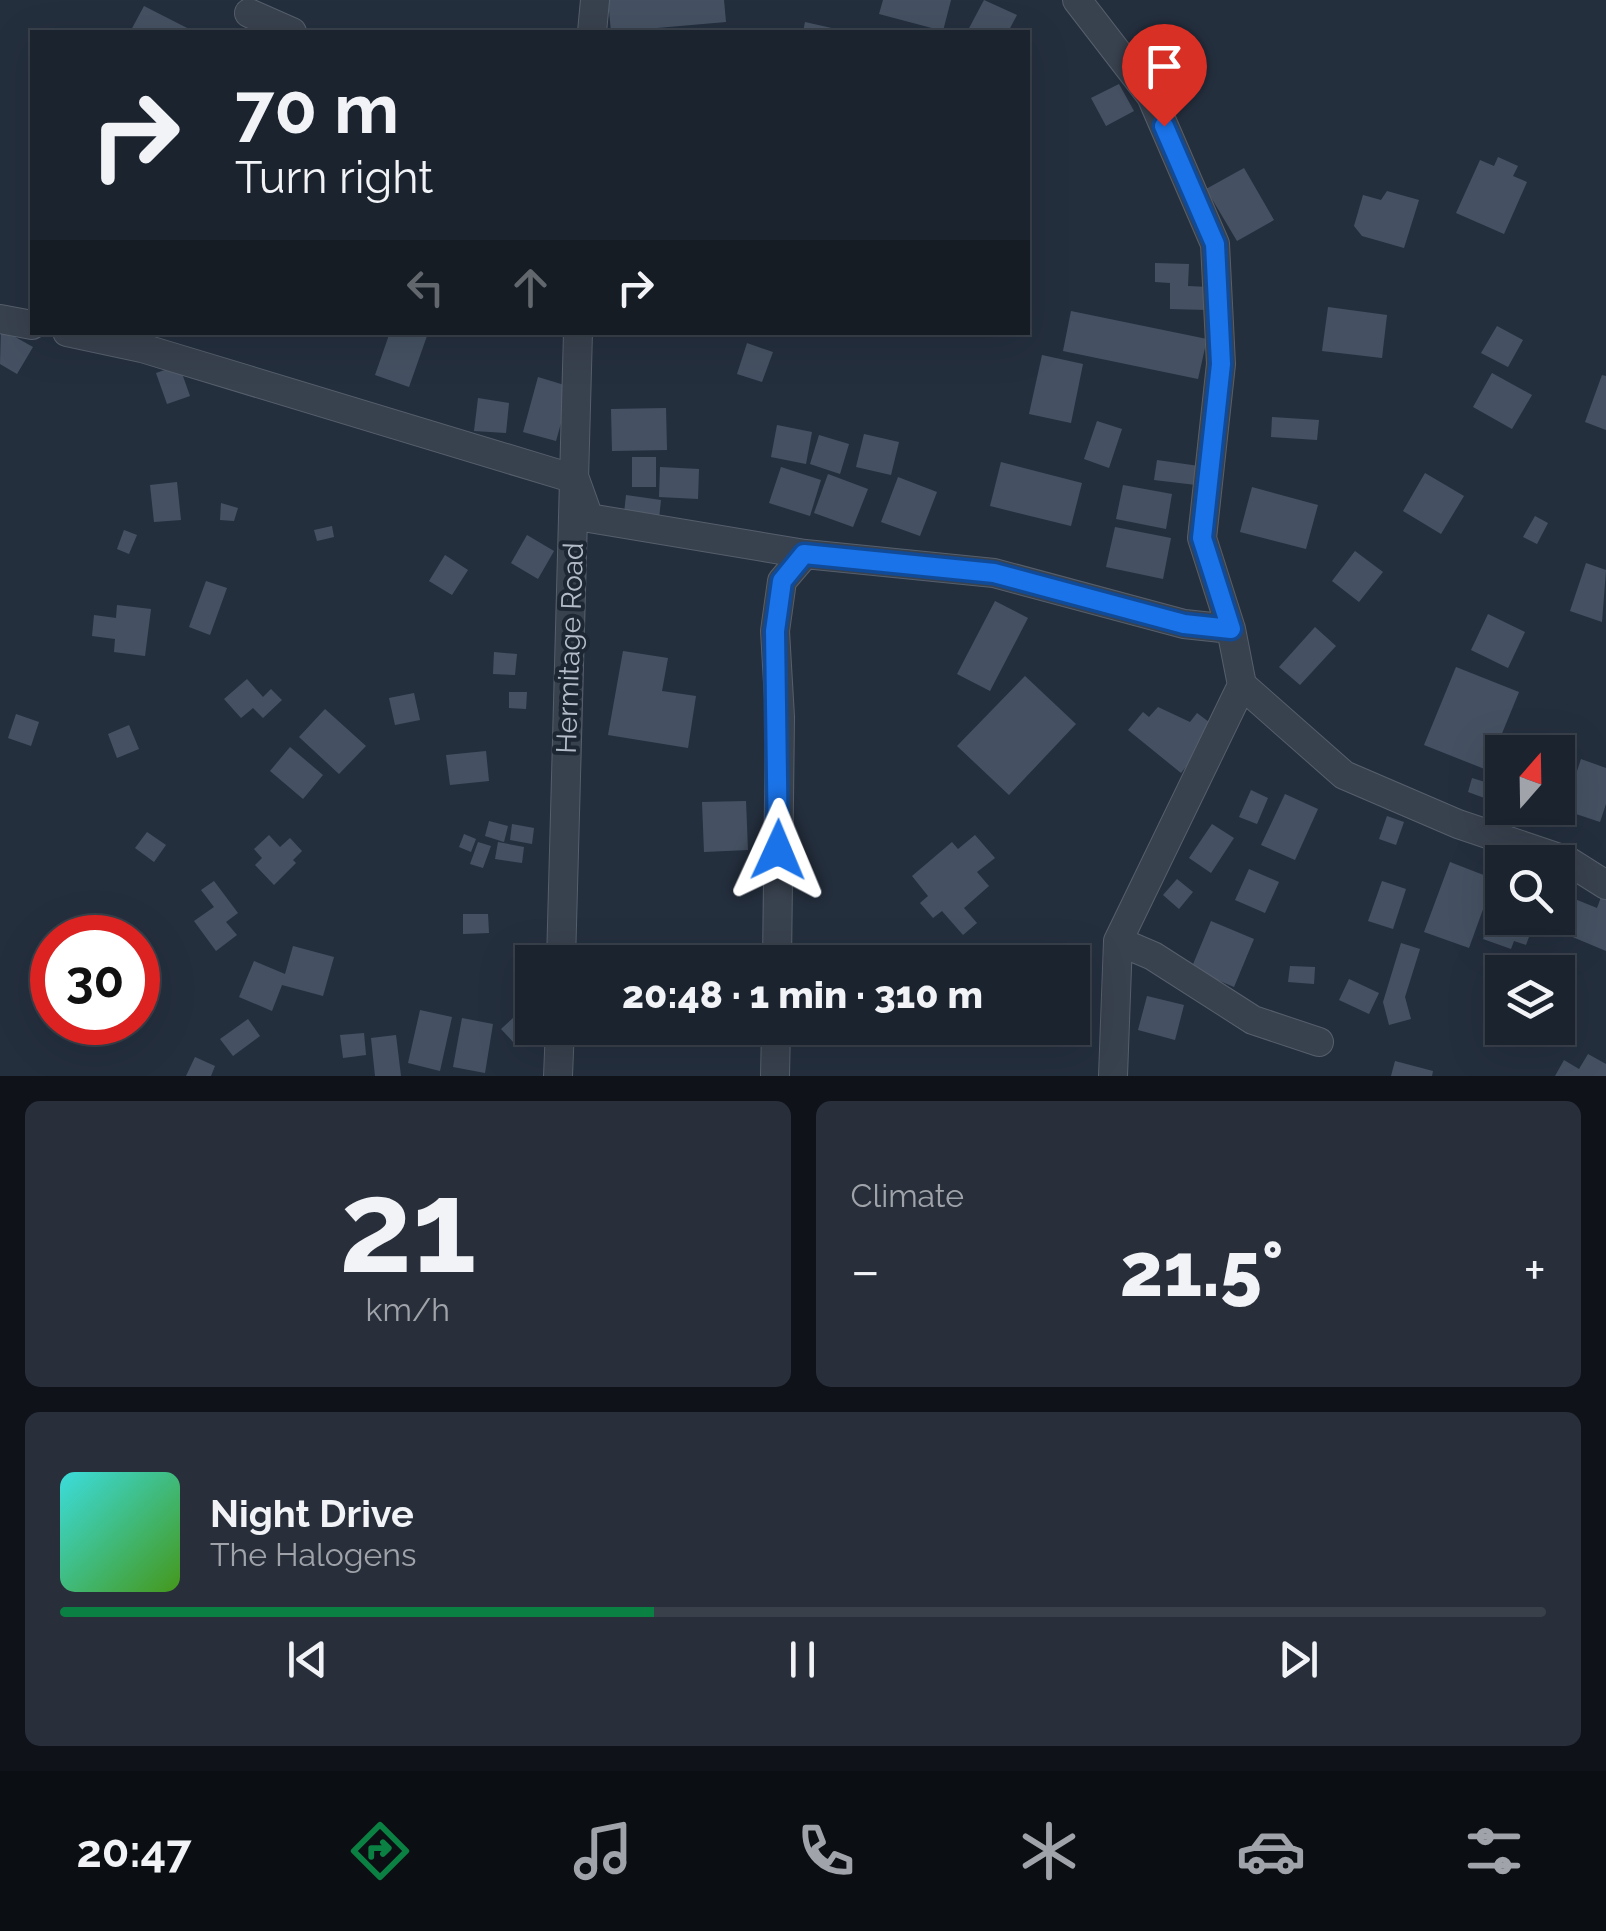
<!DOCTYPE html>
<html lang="en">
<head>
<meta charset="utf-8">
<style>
  body { margin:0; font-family:Raleway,sans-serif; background:#282f3a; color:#f1f3f6; height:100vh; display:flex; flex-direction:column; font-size:38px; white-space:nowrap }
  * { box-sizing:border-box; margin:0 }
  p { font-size:32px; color:#a0a4aa }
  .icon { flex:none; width:55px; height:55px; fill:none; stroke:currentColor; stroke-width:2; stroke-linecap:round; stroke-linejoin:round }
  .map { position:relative; height:1076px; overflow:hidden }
  .drawer { display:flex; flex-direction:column; gap:25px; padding:25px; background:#0f1319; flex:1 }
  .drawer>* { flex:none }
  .banner { position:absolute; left:30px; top:30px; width:1000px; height:305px; border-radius:0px; box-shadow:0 10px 40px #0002,0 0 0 2px #39404a; background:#1b232e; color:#f1f3f6; overflow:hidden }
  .needle { width:65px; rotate:20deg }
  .tools { position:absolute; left:1485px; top:735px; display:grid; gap:20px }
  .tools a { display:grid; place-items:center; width:90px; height:90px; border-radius:0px; background:#1b232e; box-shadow:0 10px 40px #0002,0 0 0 2px #39404a; font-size:50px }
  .speed { position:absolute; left:30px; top:915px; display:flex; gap:20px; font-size:50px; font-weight:700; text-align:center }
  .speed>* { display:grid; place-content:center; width:130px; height:130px; border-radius:50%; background:#1b232e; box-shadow:0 10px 40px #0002,0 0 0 2px #39404a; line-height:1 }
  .speed .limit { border:15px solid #d22; background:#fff; color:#111 }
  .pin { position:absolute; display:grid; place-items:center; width:85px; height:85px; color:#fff; margin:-102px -42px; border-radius:50% 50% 50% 0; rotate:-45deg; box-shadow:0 0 10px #0007 }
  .pin .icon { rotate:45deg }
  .me { position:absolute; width:110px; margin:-55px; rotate:1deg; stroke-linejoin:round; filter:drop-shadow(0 0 8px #0008) }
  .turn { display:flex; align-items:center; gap:35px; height:210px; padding:0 40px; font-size:45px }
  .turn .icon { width:130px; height:130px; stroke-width:2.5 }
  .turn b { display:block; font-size:70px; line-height:85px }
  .lanes { display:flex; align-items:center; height:95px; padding:0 40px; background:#0003; justify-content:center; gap:50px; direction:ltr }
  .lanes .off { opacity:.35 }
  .big { font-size:75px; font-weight:800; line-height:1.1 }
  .drawer .card { flex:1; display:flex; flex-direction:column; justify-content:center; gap:15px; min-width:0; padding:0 35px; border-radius:15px; background:#282f3a }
  .drawer .dial { align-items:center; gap:0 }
  .dial b { font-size:130px; line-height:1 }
  .song { display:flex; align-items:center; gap:30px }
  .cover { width:120px; height:120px; border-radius:15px; background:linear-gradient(135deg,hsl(180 70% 55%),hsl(100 70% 35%)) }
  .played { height:10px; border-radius:5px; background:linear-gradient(90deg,#0b8043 40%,#39404a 40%) }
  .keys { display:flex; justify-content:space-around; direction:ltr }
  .heat { display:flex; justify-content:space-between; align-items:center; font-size:55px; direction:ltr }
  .drawer .tiles { flex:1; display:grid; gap:25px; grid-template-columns:1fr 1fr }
  .card:last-child { grid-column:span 2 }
  .trip { position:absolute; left:515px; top:945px; width:575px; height:100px; border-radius:0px; background:#1b232e; box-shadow:0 10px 40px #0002,0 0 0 2px #39404a; font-weight:800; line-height:100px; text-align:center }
  .tabs { display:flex; height:160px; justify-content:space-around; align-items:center; background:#0b0e12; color:#a0a4aa }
  .tabs .icon { width:70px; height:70px }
  .tabs .selected { color:#0b8043 }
  .tabs b { font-size:45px; color:#f1f3f6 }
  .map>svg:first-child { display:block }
</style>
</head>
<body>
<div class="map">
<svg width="1606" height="1076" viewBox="0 0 1606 1076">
  <rect width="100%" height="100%" fill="#242f3e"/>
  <path fill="#455162" d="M608,0H724L726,22L611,32Z
    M883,0H951L943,31L879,14Z
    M984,0L1017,15L1008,32H967Z
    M144,6L195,32H130Z
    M805,22L845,31V32H803Z
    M1119,84L1134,111L1106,126L1091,98Z
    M1498,157L1518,166L1513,176L1527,182L1504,234L1456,213L1480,160L1494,166Z
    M1244,168L1274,220L1237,241L1206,189Z
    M1387,191L1419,200L1404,248L1362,236L1354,226L1363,195L1381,200Z
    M1155,263L1189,264L1188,286L1208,287V310L1170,309V283L1155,282Z
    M1328,307L1387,315L1382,358L1322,351Z
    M1071,311L1207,339L1198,379L1063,351Z
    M1497,326L1523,340L1508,367L1481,353Z
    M1,329L33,347L17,374L0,364Z
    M390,332L427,336L409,387L375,375Z
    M747,343L773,352L762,382L737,374Z
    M1042,355L1083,364L1071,423L1029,414Z
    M179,365L190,396L167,404L156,373Z
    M1492,373L1532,395L1512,429L1473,407Z
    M1602,375L1606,376V430L1585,422Z
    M538,377L571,387L556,441L523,432Z
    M478,398L509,403L506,433L474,431Z
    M666,408L667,450L612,451L611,409Z
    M1272,417L1319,420L1317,440L1271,437Z
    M1097,421L1122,429L1109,468L1084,459Z
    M777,425L812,432L806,464L771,457Z
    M864,434L899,442L891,475L856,467Z
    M819,435L849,444L840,474L810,464Z
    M632,457H656V487H632Z
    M1157,460L1199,466L1196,485L1154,480Z
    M1001,462L1082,483L1071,526L990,506Z
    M660,467L699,469L698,499L659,497Z
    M781,467L821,480L810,516L769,503Z
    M1425,473L1464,496L1441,534L1403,511Z
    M828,474L868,489L853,527L814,513Z
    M898,477L937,492L920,536L881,522Z
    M177,482L181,520L154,522L150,485Z
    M1123,485L1172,494L1166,529L1116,519Z
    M1252,487L1318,505L1306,549L1240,532Z
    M626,495L661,500L659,519L624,514Z
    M221,503L238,508L234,521L220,520Z
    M1535,516L1548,523L1537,544L1523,537Z
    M332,526L334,537L317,541L314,530Z
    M1115,527L1171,538L1163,579L1106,567Z
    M124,530L137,535L129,554L117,549Z
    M527,535L554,551L538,579L511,563Z
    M1355,551L1383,572L1359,602L1332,581Z
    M445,555L468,570L452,595L429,581Z
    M1586,563L1606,570L1602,622L1570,611Z
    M206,581L227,588L210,635L189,627Z
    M995,601L1028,618L990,691L957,674Z
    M117,605L151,609L145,656L114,652L115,639L92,636L94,615L116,618Z
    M1488,614L1525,632L1508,668L1471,650Z
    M1315,627L1336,646L1300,685L1279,667Z
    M623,651L668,658L662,691L696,696L688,748L608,735Z
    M494,652L517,654L515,675L493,674Z
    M1456,667L1519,692L1487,770L1424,745Z
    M1025,676L1076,724L1009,795L957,746Z
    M247,679L263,697L271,689L282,700L263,718L253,708L241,718L224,699Z
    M509,692H527L526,709L509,708Z
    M414,693L420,720L395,725L389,698Z
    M1158,707L1190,722L1197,713L1217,728L1181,773L1128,730L1143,712L1149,717Z
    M325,709L366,746L339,774L299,737Z
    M16,714L39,722L31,746L8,738Z
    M129,725L139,749L117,758L108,734Z
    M290,747L323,775L303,799L270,771Z
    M486,751L489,781L450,785L446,755Z
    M1581,759L1606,768V804L1600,822L1564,810Z
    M1472,778L1492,784L1487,799L1468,792Z
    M1251,790L1268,798L1257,824L1239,817Z
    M1285,794L1318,809L1295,860L1261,845Z
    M746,801L748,850L704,852L702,802Z
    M1387,816L1404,822L1396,845L1379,839Z
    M489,821L508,826L504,842L485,836Z
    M512,824L534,828L532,844L510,840Z
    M1212,824L1234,838L1211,873L1189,858Z
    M147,832L166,845L154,862L135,848Z
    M464,834L476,839L471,852L459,847Z
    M269,835L280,847L290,838L302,851L293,860L296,863L274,885L255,865L262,858L254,849Z
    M975,835L995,858L977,872L989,886L964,908L977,923L963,935L942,911L933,918L920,903L928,896L912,876L952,842L958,849Z
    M478,842L491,846L483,868L470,864Z
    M498,842L524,847L522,863L495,859Z
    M1450,862L1494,879L1469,948L1424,932Z
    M1249,869L1279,882L1265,913L1235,900Z
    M1177,879L1193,892L1179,909L1163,895Z
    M214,881L238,913L226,922L237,935L216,951L194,921L214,907L201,890Z
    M1382,881L1406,889L1393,929L1368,921Z
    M1502,887V918H1536L1526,945L1514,941L1511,949L1483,939Z
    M1565,895L1597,908L1601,897L1606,899V951L1551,928Z
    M463,914H488L489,933L463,934Z
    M1211,921L1254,939L1234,987L1191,969Z
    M1401,943L1420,949L1405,997L1411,1019L1389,1025L1383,1002Z
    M293,946L334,957L323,996L282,985L272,1011L239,997L254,961L285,974Z
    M1290,966L1315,967L1314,984L1288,982Z
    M1349,979L1379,993L1369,1014L1339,1000Z
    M1498,989L1502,991V1018L1496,1034L1483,1029Z
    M1147,996L1184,1005L1175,1040L1138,1030Z
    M420,1010L452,1017L440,1071L408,1063Z
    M514,1017L526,1030L513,1042L501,1029Z
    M462,1018L493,1024L485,1073L453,1067Z
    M248,1019L260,1036L233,1056L220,1039Z
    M364,1033L366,1055L343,1058L340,1035Z
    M396,1035L401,1076H375L371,1038Z
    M1588,1054L1606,1064V1076H1555L1564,1060L1579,1069Z
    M195,1057L215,1066L211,1076H186Z
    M1395,1061L1433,1071L1432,1076H1391Z"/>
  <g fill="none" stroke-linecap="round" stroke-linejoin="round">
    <defs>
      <path id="minor" d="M1077,0L1151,96L1215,244L1221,364L1202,538L1231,629L1242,685L1344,775L1458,824L1568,861L1606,885
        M249,13L292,32
        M592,32L595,0
        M0,319L32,325
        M67,332L142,348L575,479L589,518L805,554L994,573L1184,624L1231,629
        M1118,941L1153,956L1253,1020L1319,1042
        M561,962L578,332
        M777,962L780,717L775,631L782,581L805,554
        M558,1076L560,1028
        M775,1076L776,1028
        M1113,1076L1118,941L1242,685"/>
    </defs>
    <use href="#minor" stroke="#565f6c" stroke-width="30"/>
    <use href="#minor" stroke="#38414e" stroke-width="28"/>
  </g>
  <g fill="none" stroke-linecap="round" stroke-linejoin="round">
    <defs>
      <path id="route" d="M778,850L775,631L782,581L804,554L994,573L1184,624L1231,629L1202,538L1221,364L1215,244L1164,126"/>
    </defs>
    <use href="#route" stroke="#114b97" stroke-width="25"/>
    <use href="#route" stroke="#1a73e8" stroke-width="18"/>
  </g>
  <g text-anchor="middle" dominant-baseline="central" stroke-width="8" stroke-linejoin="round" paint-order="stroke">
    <g font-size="28" fill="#b4bcc9" stroke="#1d2633">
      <text transform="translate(570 648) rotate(-88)">Hermitage Road</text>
    </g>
  </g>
</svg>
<div class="tools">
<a><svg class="needle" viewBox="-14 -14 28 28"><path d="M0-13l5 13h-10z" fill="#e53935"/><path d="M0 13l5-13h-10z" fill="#a0a4aa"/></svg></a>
<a><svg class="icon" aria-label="search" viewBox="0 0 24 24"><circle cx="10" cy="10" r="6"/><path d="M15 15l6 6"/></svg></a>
<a><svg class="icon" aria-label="layers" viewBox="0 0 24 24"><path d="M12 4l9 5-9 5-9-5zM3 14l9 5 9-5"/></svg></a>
</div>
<div class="speed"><div class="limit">30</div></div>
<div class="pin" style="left:1164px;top:126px;background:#d93025"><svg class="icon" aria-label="arrive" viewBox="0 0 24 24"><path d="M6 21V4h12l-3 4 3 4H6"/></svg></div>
<svg class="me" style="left:778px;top:850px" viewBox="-20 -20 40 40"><path d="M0-17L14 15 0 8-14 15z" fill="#1a73e8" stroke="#fff" stroke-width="4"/></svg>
<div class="trip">20:48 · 1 min · 310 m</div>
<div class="banner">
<div class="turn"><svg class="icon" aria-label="right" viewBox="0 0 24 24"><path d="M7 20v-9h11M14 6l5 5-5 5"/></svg><div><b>70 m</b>Turn right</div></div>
<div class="lanes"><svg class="icon off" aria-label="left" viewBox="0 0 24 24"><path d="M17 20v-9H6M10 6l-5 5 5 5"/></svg><svg class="icon off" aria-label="ahead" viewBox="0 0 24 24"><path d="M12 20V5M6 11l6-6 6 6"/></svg><svg class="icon" aria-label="right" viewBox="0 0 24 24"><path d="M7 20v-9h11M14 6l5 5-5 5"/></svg></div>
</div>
</div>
<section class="drawer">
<div class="tiles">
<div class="card dial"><b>21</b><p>km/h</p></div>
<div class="card"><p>Climate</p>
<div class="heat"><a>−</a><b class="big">21.5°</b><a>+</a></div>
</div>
<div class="card">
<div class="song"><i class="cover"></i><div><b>Night Drive</b><p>The Halogens</p></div></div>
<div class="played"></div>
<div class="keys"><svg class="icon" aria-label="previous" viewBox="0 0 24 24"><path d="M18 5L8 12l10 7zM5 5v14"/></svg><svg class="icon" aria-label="pause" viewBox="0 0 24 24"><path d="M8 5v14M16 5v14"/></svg><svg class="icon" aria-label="next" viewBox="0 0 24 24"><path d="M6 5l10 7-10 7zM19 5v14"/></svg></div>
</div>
</div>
</section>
<nav class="tabs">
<b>20:47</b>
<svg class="icon selected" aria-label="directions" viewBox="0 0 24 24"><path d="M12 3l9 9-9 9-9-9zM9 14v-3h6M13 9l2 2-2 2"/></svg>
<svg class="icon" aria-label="music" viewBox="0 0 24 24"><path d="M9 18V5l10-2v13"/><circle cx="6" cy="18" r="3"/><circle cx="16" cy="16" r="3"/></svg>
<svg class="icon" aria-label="phone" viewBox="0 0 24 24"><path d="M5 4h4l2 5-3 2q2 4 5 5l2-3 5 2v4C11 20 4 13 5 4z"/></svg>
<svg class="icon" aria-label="climate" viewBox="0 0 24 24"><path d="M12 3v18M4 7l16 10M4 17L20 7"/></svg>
<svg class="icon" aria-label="car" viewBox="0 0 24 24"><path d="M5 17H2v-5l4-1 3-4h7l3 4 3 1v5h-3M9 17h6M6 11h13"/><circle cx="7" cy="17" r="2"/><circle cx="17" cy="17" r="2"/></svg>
<svg class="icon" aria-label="filters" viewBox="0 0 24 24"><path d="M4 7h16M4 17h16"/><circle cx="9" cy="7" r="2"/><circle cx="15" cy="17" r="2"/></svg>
</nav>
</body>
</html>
